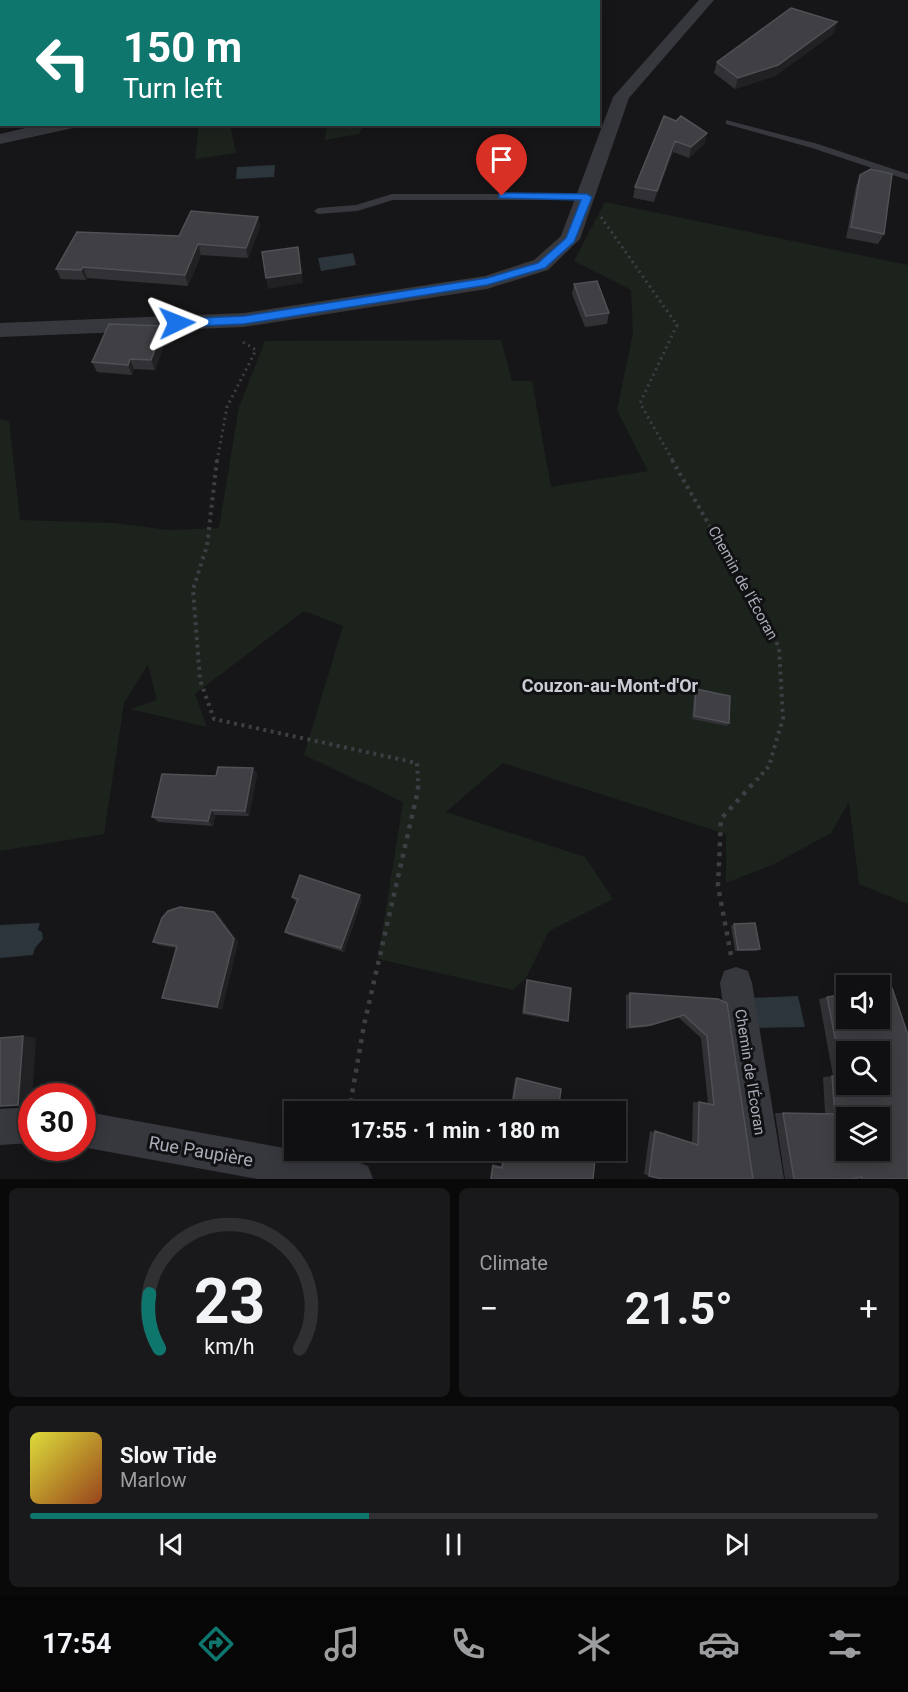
<!DOCTYPE html>
<html lang="en">
<head>
<meta charset="utf-8">
<style>
  body { margin:0; font-family:Roboto,sans-serif; background:#19191b; color:#f1f3f6; height:100vh; display:flex; flex-direction:column; font-size:22px; white-space:nowrap }
  * { box-sizing:border-box; margin:0 }
  p { font-size:20px; color:#9c9d9f }
  .icon { flex:none; width:33px; height:33px; fill:none; stroke:currentColor; stroke-width:2; stroke-linecap:round; stroke-linejoin:round }
  .map { position:relative; height:1179px; overflow:hidden }
  .sheet { display:flex; flex-direction:column; gap:9px; padding:9px; background:#09090a; flex:1 }
  .sheet>* { flex:none }
  .top-card { position:absolute; left:0px; top:0px; width:600px; height:126px; box-shadow:0 3px 15px #0003,0 0 0 2px #303032; background:#0f766e; color:#fff; overflow:hidden }
  .tools { position:absolute; left:836px; top:975px; display:grid; gap:12px }
  .tools a { display:grid; place-items:center; width:54px; height:54px; border-radius:0px; background:#101012; box-shadow:0 3px 15px #0003,0 0 0 2px #303032; font-size:30px }
  .speed { position:absolute; left:18px; top:1083px; display:flex; gap:12px; font-size:30px; font-weight:700; text-align:center }
  .speed>* { display:grid; place-content:center; width:78px; height:78px; border-radius:50%; background:#101012; box-shadow:0 3px 15px #0003,0 0 0 2px #303032; line-height:1 }
  .speed .limit { border:9px solid #d22; background:#fff; color:#111 }
  .pin { position:absolute; display:grid; place-items:center; width:51px; height:51px; color:#fff; margin:-62px -26px; border-radius:50% 50% 50% 0; rotate:-45deg; box-shadow:0 0 6px #0007 }
  .pin .icon { rotate:45deg }
  .me { position:absolute; width:66px; margin:-33px; rotate:88deg; stroke-linejoin:round; filter:drop-shadow(0 0 4px #0008) }
  .turn { display:flex; align-items:center; gap:21px; height:126px; padding:0 24px; font-size:27px }
  .turn .icon { width:78px; height:78px; stroke-width:2.5 }
  .turn b { display:block; font-size:42px; line-height:51px }
  .big { font-size:45px; font-weight:700; line-height:1.1 }
  .sheet .tile { flex:1; display:flex; flex-direction:column; justify-content:center; gap:9px; min-width:0; padding:0 21px; border-radius:9px; background:#19191b }
  .sheet .dial { align-items:center; gap:0 }
  .dial svg { height:156px; overflow:visible; fill:none; stroke:#303032; stroke-width:7; stroke-linecap:round; text-anchor:middle }
  .dial text { fill:#f1f3f6; stroke:none }
  .song { display:flex; align-items:center; gap:18px }
  .cover { width:72px; height:72px; border-radius:9px; background:linear-gradient(135deg,hsl(60 70% 55%),hsl(20 70% 35%)) }
  .played { height:6px; border-radius:3px; background:linear-gradient(90deg,#0f766e 40%,#303032 40%) }
  .keys { display:flex; justify-content:space-around; direction:ltr }
  .heat { display:flex; justify-content:space-between; align-items:center; font-size:33px; direction:ltr }
  .sheet .tiles { flex:1; display:grid; gap:9px; grid-template-columns:1fr 1fr }
  .tile:last-child { grid-column:span 2 }
  .trip { position:absolute; left:284px; top:1101px; width:342px; height:60px; border-radius:0px; background:#101012; box-shadow:0 3px 15px #0003,0 0 0 2px #303032; font-weight:700; line-height:60px; text-align:center }
  .menu { display:flex; height:96px; justify-content:space-around; align-items:center; background:#060607; color:#9c9d9f }
  .menu .icon { width:42px; height:42px }
  .menu .current { color:#0f766e }
  .menu b { font-size:27px; color:#f1f3f6 }
  .map>svg:first-child { display:block }
</style>
</head>
<body>
<div class="map">
<svg width="908" height="1179" viewBox="0 0 908 1179">
  <rect width="100%" height="100%" fill="#161618"/>
  <path fill="#1c231d" d="M199,125H230L236,153L195,159Z
    M328,125V124L363,125L359,134L324,140Z
    M605,202L908,265V904L859,884L849,802L831,833L774,864L726,883V834L503,763L446,812L585,857L613,899L549,931L526,978L513,990L378,959L403,802L304,755L343,626L304,611L195,694L207,727L130,709L157,700L148,664L124,703L104,834L0,851V419L9,421L20,520L113,523L170,530L219,528L239,407L265,341L501,340L512,381H532L551,487L648,471L617,410L633,333L631,290L574,261Z"/>
  <path fill="#2c353c" d="M275,165L274,177L236,179L237,167Z
    M353,253L356,265L321,271L318,258Z
    M40,923L38,930L42,932L43,939L35,948L33,955L0,958V925Z
    M798,996L805,1027L755,1028L749,998Z"/>
  <g fill="none" stroke-linecap="round" stroke-linejoin="round">
    <path stroke="#3d3f44" stroke-width="3" stroke-dasharray="2 4" stroke-linecap="butt" d="M601,217L677,325L640,403L673,461
      M217,461L227,407L256,350L241,341"/>
    <path stroke="#3d3f44" stroke-width="4" stroke-dasharray="3 4.5" stroke-linecap="butt" d="M217,460L207,546L193,589L200,680L214,719L417,763L418,781
      M672,460L779,647L783,718L769,766L756,781"/>
    <path stroke="#3d3f44" stroke-width="4.5" stroke-dasharray="4 6" stroke-linecap="butt" d="M731,955L718,886L721,819L757,779
      M349,1112L364,1025L418,790V779"/>
    <path fill="#37383d" fill-rule="evenodd" d="M726,120L818,144L908,174V180L812,148L726,124Z
      M392,194H587L591,197L587,200H393L357,211L318,214L314,211L318,208L356,205Z"/>
    <path fill="#37383d" fill-rule="evenodd" d="M699,0H714L629,98L580,239L548,270L487,289L244,327L0,337V323L244,313L485,276L534,260L561,236L613,97Z
      M42,124H75L73,128L0,144V134Z
      M736,967L748,971L752,983L784,1179H748L720,983L724,971Z
      M32,1107V1143L0,1145V1109Z
      M82,1111L355,1161L368,1166L373,1179H257L82,1147Z"/>
  </g>
  <path fill="#323236" d="M834,33L775,76L735,89L714,73L717,62Z
    M664,116L707,133L704,144L689,158L673,152L654,202L633,198L635,187Z
    M860,175L884,234L878,244L846,238L856,186Z
    M258,217L260,227L248,258L201,255L188,286L87,278L86,280L61,279L56,269L179,236Z
    M574,284L609,313L607,324L585,327L572,294Z
    M164,326L167,336L155,370L134,369L132,375L97,372L92,362Z
    M696,689L729,723L727,726L692,719L694,693Z
    M253,768L257,774L249,816L215,815L213,826L158,822L152,817L216,776Z
    M292,897L362,900L344,952L289,935L285,932L297,901H295Z
    M214,912L219,915L238,942L222,1009L168,1000L162,998L176,948L159,945L153,942Z
    M734,924L760,949L757,951H735L731,926Z
    M527,980L568,1021L566,1022L522,1014L526,982Z
    M630,993L718,999L753,1179L649,1176L644,1174L650,1131L692,1143L693,1102L708,1103L701,1038L678,1017L646,1027L626,1029V995Z
    M827,997L908,1179H785L775,1113H825L823,1077L833,1076L819,999Z
    M515,1078H517L558,1112H510Z
    M503,1150H561L592,1158L595,1159L593,1179H490L492,1164L501,1166Z"/>
  <path fill="#212124" d="M837,22L834,33L775,76L735,89L738,78Z
    M707,133L704,144L689,158L691,147Z
    M675,141L673,152L654,202L657,191Z
    M258,217L260,227L248,258L246,248Z
    M198,244L201,255L188,286L185,275Z
    M298,247L303,283L268,289L266,278Z
    M83,267L87,278L86,280L81,270Z
    M164,326L167,336L155,370L151,360Z
    M130,359L134,369L132,375L128,365Z
    M253,768L257,774L249,816L245,811Z
    M211,810L215,815L213,826L208,821Z
    M360,895L362,900L344,952L341,948Z
    M214,912L219,915L238,942L222,1009L217,1007Z
    M23,1036L36,1038L32,1105H18Z"/>
  <path fill="#3f3f44" stroke="#4f5156" stroke-width="1.5" fill-rule="evenodd" d="M271,0H305L306,2H272Z
    M791,8L837,22L778,65L738,78L717,62Z
    M664,116L676,121L681,116L707,133L691,147L675,141L657,191L635,187Z
    M871,169L892,174L884,234L851,227L860,175Z
    M191,211L258,217L246,248L198,244L185,275L83,267L81,270L56,269L77,232L179,236Z
    M298,247L301,273L266,278L262,252Z
    M597,281L609,313L586,316L574,284Z
    M109,324L164,326L151,360L130,359L128,365L92,362Z
    M696,689L730,696L729,723L694,716Z
    M218,767L253,768L245,811L211,810L208,821L152,817L162,774L216,776Z
    M300,875L360,895L341,948L285,932L298,899L292,897Z
    M180,907L214,912L234,939L217,1007L162,998L177,946L153,942L162,918L168,911Z
    M755,923L760,949L738,950L734,924Z
    M527,980L571,988L568,1021L524,1012Z
    M892,988L908,1035V1179H862V1177L851,1179H794L783,1113L835,1114L832,1076L843,1077L827,997L846,994V1018H879V990ZM846,1052H879V1084H846ZM846,1118H879V1150H846Z
    M630,993L718,999L727,1003L753,1179H662L649,1176L655,1131L698,1145L699,1102L714,1105L707,1036L684,1015L651,1025L630,1027Z
    M23,1036L18,1105L0,1106V1038Z
    M517,1078L561,1089L558,1112H511Z
    M505,1150H559L595,1159L593,1179H491L493,1166L502,1168Z"/>
  <path fill="#1a73e8" stroke="#114b97" stroke-width="1.5" d="M502,193L587,194L592,197L574,242L545,268L487,285L244,324L177,327L172,323L177,319L244,316L487,278L538,263L566,238L581,200L499,198V194Z"/>
  <g text-anchor="middle" dominant-baseline="central" stroke-width="6" stroke-linejoin="round" paint-order="stroke">
    <g font-size="15" fill="#a8adb8" stroke="#111113">
      <text transform="translate(743 583) rotate(61)">Chemin de l'Écoran</text>
      <text transform="translate(750 1072) rotate(81)">Chemin de l'Écoran</text>
    </g>
    <g font-size="18" font-weight="bold" fill="#c9ccd4" stroke="#111113">
      <text x="610" y="685">Couzon-au-Mont-d'Or</text>
    </g>
    <g font-size="18" fill="#a8adb8" stroke="#111113">
      <text transform="translate(201 1151) rotate(10)">Rue Paupière</text>
    </g>
  </g>
</svg>
<div class="tools">
<a><svg class="icon" aria-label="sound" viewBox="0 0 24 24"><path d="M4 9h4l5-4v14l-5-4H4zM17 9q2 3 0 6"/></svg></a>
<a><svg class="icon" aria-label="search" viewBox="0 0 24 24"><circle cx="10" cy="10" r="6"/><path d="M15 15l6 6"/></svg></a>
<a><svg class="icon" aria-label="layers" viewBox="0 0 24 24"><path d="M12 4l9 5-9 5-9-5zM3 14l9 5 9-5"/></svg></a>
</div>
<div class="speed"><div class="limit">30</div></div>
<div class="pin" style="left:502px;top:196px;background:#d93025"><svg class="icon" aria-label="arrive" viewBox="0 0 24 24"><path d="M6 21V4h12l-3 4 3 4H6"/></svg></div>
<svg class="me" style="left:177px;top:323px" viewBox="-20 -20 40 40"><path d="M0-17L14 15 0 8-14 15z" fill="#1a73e8" stroke="#fff" stroke-width="4"/></svg>
<div class="trip">17:55 · 1 min · 180 m</div>
<div class="top-card">
<div class="turn"><svg class="icon" aria-label="left" viewBox="0 0 24 24"><path d="M17 20v-9H6M10 6l-5 5 5 5"/></svg><div><b>150 m</b>Turn left</div></div>
</div>
</div>
<section class="sheet">
<div class="tiles">
<div class="tile dial"><svg viewBox="0 0 100 80">
<path d="M14 69A42 42 0 1 1 86 69"/>
<path d="M14 69A42 42 0 0 1 9 41" stroke="#0f766e"/>
<text x="50" y="56" font-size="32" font-weight="700">23</text>
<text x="50" y="72" font-size="11">km/h</text>
</svg></div>
<div class="tile"><p>Climate</p>
<div class="heat"><a>−</a><b class="big">21.5°</b><a>+</a></div>
</div>
<div class="tile">
<div class="song"><i class="cover"></i><div><b>Slow Tide</b><p>Marlow</p></div></div>
<div class="played"></div>
<div class="keys"><svg class="icon" aria-label="previous" viewBox="0 0 24 24"><path d="M18 5L8 12l10 7zM5 5v14"/></svg><svg class="icon" aria-label="pause" viewBox="0 0 24 24"><path d="M8 5v14M16 5v14"/></svg><svg class="icon" aria-label="next" viewBox="0 0 24 24"><path d="M6 5l10 7-10 7zM19 5v14"/></svg></div>
</div>
</div>
</section>
<nav class="menu">
<b>17:54</b>
<svg class="icon current" aria-label="directions" viewBox="0 0 24 24"><path d="M12 3l9 9-9 9-9-9zM9 14v-3h6M13 9l2 2-2 2"/></svg>
<svg class="icon" aria-label="music" viewBox="0 0 24 24"><path d="M9 18V5l10-2v13"/><circle cx="6" cy="18" r="3"/><circle cx="16" cy="16" r="3"/></svg>
<svg class="icon" aria-label="phone" viewBox="0 0 24 24"><path d="M5 4h4l2 5-3 2q2 4 5 5l2-3 5 2v4C11 20 4 13 5 4z"/></svg>
<svg class="icon" aria-label="climate" viewBox="0 0 24 24"><path d="M12 3v18M4 7l16 10M4 17L20 7"/></svg>
<svg class="icon" aria-label="car" viewBox="0 0 24 24"><path d="M5 17H2v-5l4-1 3-4h7l3 4 3 1v5h-3M9 17h6M6 11h13"/><circle cx="7" cy="17" r="2"/><circle cx="17" cy="17" r="2"/></svg>
<svg class="icon" aria-label="filters" viewBox="0 0 24 24"><path d="M4 7h16M4 17h16"/><circle cx="9" cy="7" r="2"/><circle cx="15" cy="17" r="2"/></svg>
</nav>
</body>
</html>
